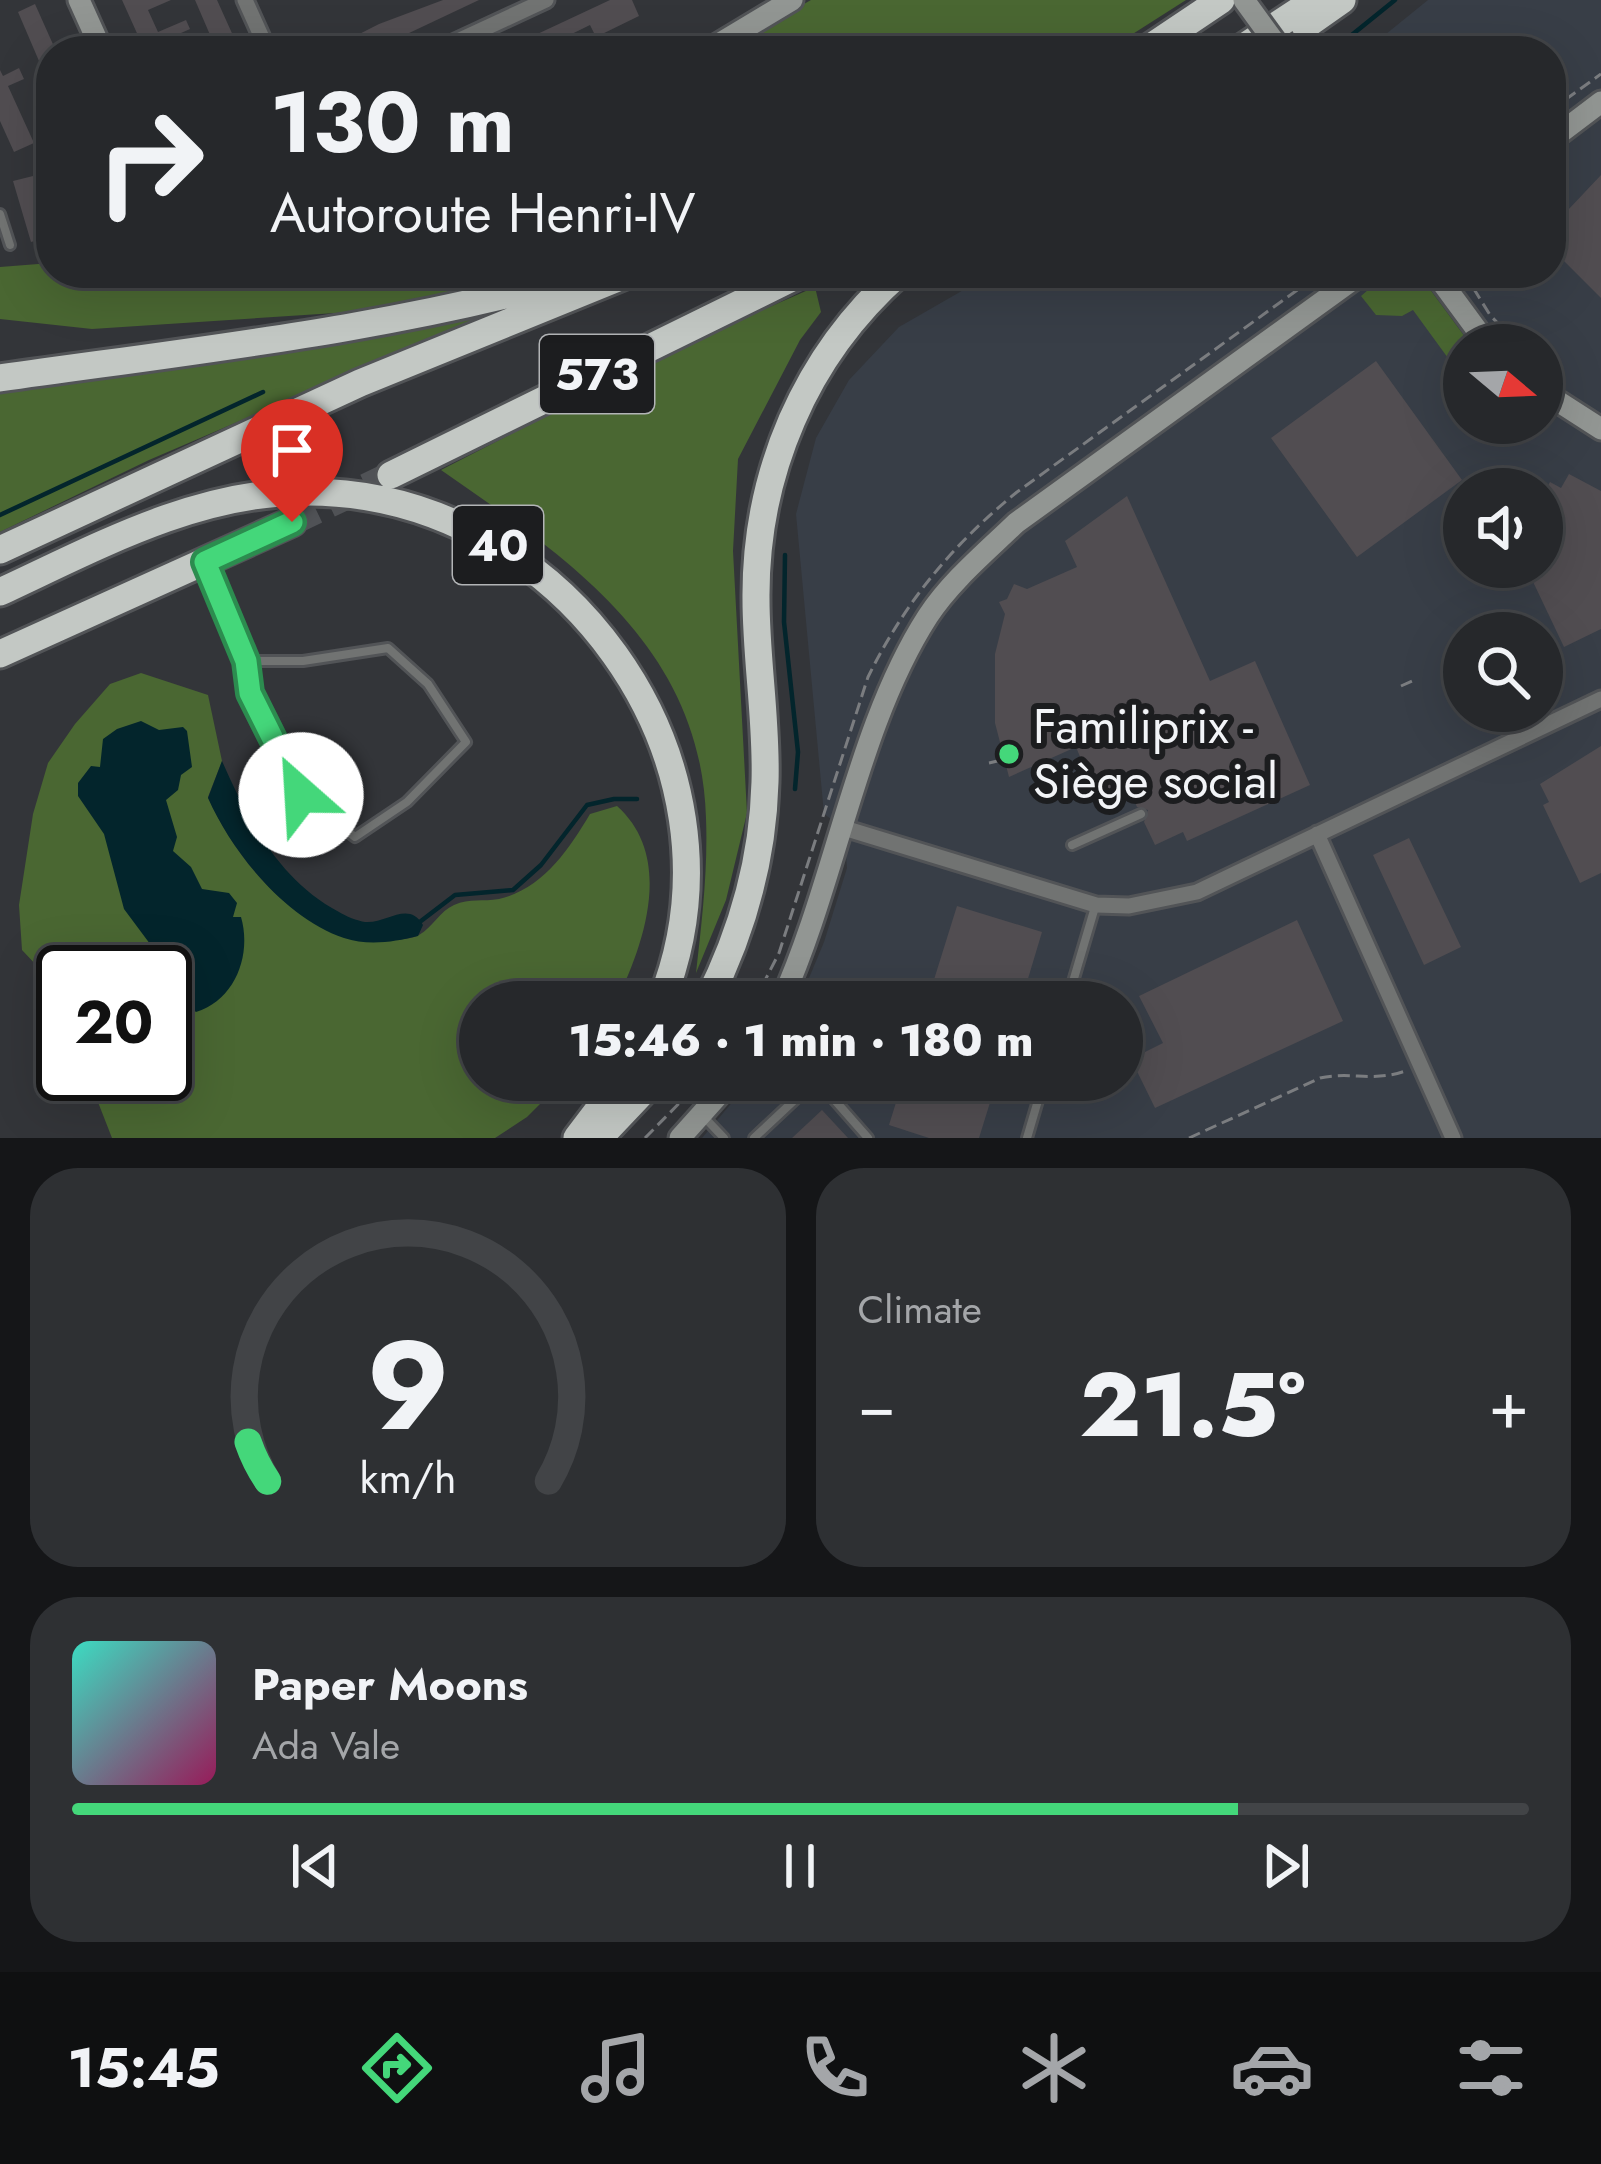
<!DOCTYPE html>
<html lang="en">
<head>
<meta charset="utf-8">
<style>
  body { margin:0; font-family:Jost,sans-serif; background:#2e3033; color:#f1f3f6; height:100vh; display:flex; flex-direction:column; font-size:45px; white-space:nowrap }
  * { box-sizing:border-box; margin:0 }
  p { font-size:39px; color:#a4a6a9 }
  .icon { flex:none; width:66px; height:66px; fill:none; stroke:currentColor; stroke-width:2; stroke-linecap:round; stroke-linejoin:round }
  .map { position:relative; height:1138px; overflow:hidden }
  .details { display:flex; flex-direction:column; gap:30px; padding:30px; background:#151618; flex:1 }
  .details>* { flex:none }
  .guide { position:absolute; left:36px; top:36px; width:1530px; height:252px; border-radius:48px; box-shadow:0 12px 48px #0002,0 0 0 3px #424447; background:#26282b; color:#f1f3f6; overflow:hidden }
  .needle { width:78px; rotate:109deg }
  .tools { position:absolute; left:1443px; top:324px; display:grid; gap:24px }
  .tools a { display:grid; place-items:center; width:120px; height:120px; border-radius:50%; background:#26282b; box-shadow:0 12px 48px #0002,0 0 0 3px #424447; font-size:60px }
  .speed { position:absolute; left:36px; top:945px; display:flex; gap:24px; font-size:60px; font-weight:700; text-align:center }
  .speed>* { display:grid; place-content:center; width:156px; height:156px; border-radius:50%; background:#26282b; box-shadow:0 12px 48px #0002,0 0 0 3px #424447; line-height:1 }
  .speed .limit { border:6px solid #111; border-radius:18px; background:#fff; color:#111 }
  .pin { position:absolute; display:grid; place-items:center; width:102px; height:102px; color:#fff; margin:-123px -51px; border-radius:50% 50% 50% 0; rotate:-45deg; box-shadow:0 0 12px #0007 }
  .pin .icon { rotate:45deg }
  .me { position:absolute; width:132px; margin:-66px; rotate:334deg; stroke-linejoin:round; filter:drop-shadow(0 0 9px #0008) }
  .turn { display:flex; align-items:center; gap:42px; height:252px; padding:0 36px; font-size:54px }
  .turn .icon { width:156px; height:156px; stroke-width:2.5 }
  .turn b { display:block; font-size:84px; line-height:102px }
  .big { font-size:90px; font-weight:800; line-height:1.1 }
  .details .card { flex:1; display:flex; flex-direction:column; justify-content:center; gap:18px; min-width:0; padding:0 42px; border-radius:48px; background:#2e3033 }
  .details .dial { align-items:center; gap:0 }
  .dial svg { height:312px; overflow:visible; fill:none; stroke:#424447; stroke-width:7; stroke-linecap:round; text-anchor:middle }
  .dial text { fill:#f1f3f6; stroke:none }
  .song { display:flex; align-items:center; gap:36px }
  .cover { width:144px; height:144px; border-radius:18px; background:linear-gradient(135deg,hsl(170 70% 55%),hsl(330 70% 35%)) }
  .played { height:12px; border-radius:6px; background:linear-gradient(90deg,#44d77a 80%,#424447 80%) }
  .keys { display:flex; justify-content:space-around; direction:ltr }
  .heat { display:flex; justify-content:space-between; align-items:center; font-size:66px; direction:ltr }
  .details .tiles { flex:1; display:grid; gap:30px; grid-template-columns:1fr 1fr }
  .card:last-child { grid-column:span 2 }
  .trip { position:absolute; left:459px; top:981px; width:684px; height:120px; border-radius:60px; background:#26282b; box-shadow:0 12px 48px #0002,0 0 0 3px #424447; font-weight:800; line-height:120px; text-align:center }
  .menu { display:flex; height:192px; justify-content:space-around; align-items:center; background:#0f1011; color:#a4a6a9 }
  .menu .icon { width:84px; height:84px }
  .menu .on { color:#44d77a }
  .menu b { font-size:54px; color:#f1f3f6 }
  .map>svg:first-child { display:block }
</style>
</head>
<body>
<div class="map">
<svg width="1601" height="1138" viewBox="0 0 1601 1138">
  <rect width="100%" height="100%" fill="#333539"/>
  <path fill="#383e47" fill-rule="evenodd" d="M1428,0H1601V1138H702L751,1080H1122V1002H799L824,942L847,868L844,828L824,814L796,514L816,438L849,380L899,327L993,273H1551V51H1365ZM1464,345H1542V423H1464ZM1464,489H1542V567H1464ZM1464,633H1542V711H1464Z"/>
  <path fill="#4a6732" d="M811,0H1186L1106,51H721Z
    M51,263V273H546L467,298L351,312L92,329L0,319V267Z
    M1388,273H1418L1471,345H1464V380L1413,310L1402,316L1376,315L1361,296Z
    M815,287L821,312L800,340L738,459L733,551L747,813L726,900L696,973C702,921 708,869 706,818C701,646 568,558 441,470L694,340Z
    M475,313L477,319L149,460L0,532V392L333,344Z
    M141,673L208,695L222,761L208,797C238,866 312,952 393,940C401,939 413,939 419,935C433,927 440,911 454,905C470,898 483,902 499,899C542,889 568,851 590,814L617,806C674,857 645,942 616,1002H480V1080H564L527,1117L495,1138H112L87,1074H165V972H63V1008L55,985L22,950L19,905L33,814L48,763L75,724L110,684Z"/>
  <path fill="#03252c" d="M141,721L159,730L183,727L187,731L192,767L181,775L178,790L166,800L177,837L173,851L191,867L202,889L229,893L237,903L233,917H241C252,955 235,1000 196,1012L185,1003L194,986L191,976L159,956L165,951L156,952L124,909L104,834L78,796V783L91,766L100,767L103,739L117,729Z
    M222,761C248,820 279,880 339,912C345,916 358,921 365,922C387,924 408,900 423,925L418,936C394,942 368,946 344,938C285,918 232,852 208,798Z"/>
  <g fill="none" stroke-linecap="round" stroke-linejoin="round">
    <path stroke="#03252c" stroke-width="4.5" d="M1348,38L1395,0
      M0,515L263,392
      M785,555L784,622L798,752L795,789
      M421,921L455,895L513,890L541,865L587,805L614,799H637"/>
  </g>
  <path fill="#514d51" d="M122,0H171L148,10L158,32L186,20L190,29L163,41L167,51H145Z
    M195,0H217L240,51H217Z
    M443,0H479L371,51H326L379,24Z
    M610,0H632L639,16L596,37L590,25L537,51H501Z
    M35,4L56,51H51V75L44,59L39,61L18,12Z
    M19,68L24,79L8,86L34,143L14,152L0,121V70L3,76Z
    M1601,175V298L1551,248V228Z
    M33,176L51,236L31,242L13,181Z
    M1376,361L1462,480L1357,557L1271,438Z
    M1569,474L1601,491V629L1564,647L1526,567H1542V497L1550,482L1561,488Z
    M1127,496L1210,681L1255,661L1310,785L1187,841L1183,832L1155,845L1144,822L1148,810L1137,807L1128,786L1099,799L1092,784L1096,775L1085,769L1076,747L1009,777L995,723V654L1005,614L999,602L1007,599L1014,584L1027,589L1077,567L1065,541Z
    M1601,746V873L1580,883L1543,805L1549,802L1540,784Z
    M1409,838L1461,947L1424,965L1373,855Z
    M957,906L1042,932L1021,1002H927Z
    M1297,920L1343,1021L1155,1108L1131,1059L1163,1043L1139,996Z
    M903,1080H997L979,1138H929L889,1125Z
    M822,1110L848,1138H792Z"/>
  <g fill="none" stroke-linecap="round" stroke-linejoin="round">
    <path stroke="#505256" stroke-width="27" stroke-dasharray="27 14" stroke-linecap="butt" d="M292,522L391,475"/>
    <defs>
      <path id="lane" d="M0,214L10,245
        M208,569L246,661L250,693L301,795L355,837L407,802L466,742L428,684L388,648L303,661H246
        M1048,796L1088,777
        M1072,845L1141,814
        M1067,1002L1095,907
        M817,1080L868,1138
        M704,1117L724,1138
        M754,1138L801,1094
        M1027,1138L1044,1080"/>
      <path id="street" d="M245,0L268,51
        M436,51L546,0
        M844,828L1096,905L1129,906L1197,892L1601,699
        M1317,834L1453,1138"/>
      <path id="secondary" d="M79,0L102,51
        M707,51L792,0
        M1551,140L1601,102
        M1435,273L1488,345
        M1542,391L1601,429
        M781,1002C836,881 857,726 928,616C951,581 986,552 1016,523L1362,273
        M680,1138L732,1080"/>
      <path id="highway" d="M1305,26L1342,0
        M1145,51L1221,0
        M1238,51L1315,0
        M0,378C197,350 396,329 589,273
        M391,475L802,273
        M0,550L360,383L630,273
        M0,592C95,548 194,493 302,492C559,488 759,759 661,1002
        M0,654L292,522
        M707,1002C742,933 763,860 765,782C767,721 756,660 756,599C755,474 805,356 899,273
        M577,1138L621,1080
        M599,1138L654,1080"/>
    </defs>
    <use href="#lane" stroke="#525457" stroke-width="14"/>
    <use href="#street" stroke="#525457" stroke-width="21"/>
    <use href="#secondary" stroke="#525457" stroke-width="27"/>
    <use href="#highway" stroke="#525457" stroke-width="33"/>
    <path stroke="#7b7d80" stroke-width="3" stroke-dasharray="12 6" stroke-linecap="butt" d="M1551,110L1601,74
      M1464,273L1490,315L1518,345
      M1542,367L1554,378
      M1401,686L1412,681
      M989,763L1002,760
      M754,1002L779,953L868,677C905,602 952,545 1017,492L1321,273
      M645,1138L702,1080
      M1189,1138L1320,1078C1352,1071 1374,1083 1408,1070"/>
    <use href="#lane" stroke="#717372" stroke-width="8"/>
    <use href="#street" stroke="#717372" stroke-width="15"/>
    <use href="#secondary" stroke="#929693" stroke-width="21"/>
    <use href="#highway" stroke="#c3c8c4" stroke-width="27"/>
    <defs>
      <path id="secondary-bridge" d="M1244,0L1281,51"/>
    </defs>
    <use href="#secondary-bridge" stroke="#525457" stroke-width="27" stroke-linecap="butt"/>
    <use href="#secondary-bridge" stroke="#929693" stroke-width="21"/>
  </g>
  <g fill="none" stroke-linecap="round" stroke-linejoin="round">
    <defs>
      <path id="route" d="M292,522L205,562L246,661L250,693L301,795"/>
    </defs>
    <use href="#route" stroke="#2c8c4f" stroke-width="30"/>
    <use href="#route" stroke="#44d77a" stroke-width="21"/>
  </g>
  <circle fill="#44d77a" stroke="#1c1d1f" stroke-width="4.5" cx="1009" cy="754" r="12"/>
  <g text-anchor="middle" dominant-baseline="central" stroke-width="12" stroke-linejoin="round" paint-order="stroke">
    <g fill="#1c1d1f" stroke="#b2b4b6" stroke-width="3">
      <rect x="540" y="335" width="114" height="78" rx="9"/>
      <rect x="453" y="506" width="90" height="78" rx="9"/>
    </g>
    <g font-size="45" font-weight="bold" fill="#f2f4f7">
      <text x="597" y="374">573</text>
      <text x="498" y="545">40</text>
    </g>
    <g font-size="48" fill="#f2f4f7" stroke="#1c1d1f" text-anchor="start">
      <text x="1033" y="726">Familiprix -<tspan x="1033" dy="55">Siège social</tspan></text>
    </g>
  </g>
</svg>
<div class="tools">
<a><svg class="needle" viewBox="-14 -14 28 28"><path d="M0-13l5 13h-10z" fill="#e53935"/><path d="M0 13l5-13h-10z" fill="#a4a6a9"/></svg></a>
<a><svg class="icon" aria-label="sound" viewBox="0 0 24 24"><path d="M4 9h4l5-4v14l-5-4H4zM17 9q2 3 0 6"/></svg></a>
<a><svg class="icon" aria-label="search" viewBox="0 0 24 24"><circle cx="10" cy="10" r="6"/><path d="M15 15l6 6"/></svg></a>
</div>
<div class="speed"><div class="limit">20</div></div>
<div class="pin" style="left:292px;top:522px;background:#d93025"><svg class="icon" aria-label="arrive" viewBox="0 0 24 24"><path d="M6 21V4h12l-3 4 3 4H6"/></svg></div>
<svg class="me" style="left:301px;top:795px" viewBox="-20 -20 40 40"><circle r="19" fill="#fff"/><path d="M0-13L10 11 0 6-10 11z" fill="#44d77a"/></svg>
<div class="trip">15:46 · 1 min · 180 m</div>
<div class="guide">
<div class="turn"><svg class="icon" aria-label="right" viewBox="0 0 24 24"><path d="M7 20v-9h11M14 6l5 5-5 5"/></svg><div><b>130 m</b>Autoroute Henri-IV</div></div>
</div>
</div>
<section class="details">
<div class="tiles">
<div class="card dial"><svg viewBox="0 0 100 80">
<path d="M14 69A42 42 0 1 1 86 69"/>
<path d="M14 69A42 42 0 0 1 9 59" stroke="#44d77a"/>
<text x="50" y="56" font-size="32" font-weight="700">9</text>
<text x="50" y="72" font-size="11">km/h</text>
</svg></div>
<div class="card"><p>Climate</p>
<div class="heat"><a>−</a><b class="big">21.5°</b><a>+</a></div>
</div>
<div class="card">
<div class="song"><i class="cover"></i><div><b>Paper Moons</b><p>Ada Vale</p></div></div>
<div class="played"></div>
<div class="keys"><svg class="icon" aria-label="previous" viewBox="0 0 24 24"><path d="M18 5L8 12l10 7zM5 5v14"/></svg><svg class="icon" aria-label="pause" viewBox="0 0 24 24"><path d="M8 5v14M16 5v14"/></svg><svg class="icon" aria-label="next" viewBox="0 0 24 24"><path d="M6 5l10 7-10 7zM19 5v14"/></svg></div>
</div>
</div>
</section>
<nav class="menu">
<b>15:45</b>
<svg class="icon on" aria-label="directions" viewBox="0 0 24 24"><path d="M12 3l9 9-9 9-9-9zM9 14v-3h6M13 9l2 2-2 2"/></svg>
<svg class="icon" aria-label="music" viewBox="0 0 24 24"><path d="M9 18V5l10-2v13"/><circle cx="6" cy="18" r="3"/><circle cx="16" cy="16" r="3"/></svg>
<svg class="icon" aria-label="phone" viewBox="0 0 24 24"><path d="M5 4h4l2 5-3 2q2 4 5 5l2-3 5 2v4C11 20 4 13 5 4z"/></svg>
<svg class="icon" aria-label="climate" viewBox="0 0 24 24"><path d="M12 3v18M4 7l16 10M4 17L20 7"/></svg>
<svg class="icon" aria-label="car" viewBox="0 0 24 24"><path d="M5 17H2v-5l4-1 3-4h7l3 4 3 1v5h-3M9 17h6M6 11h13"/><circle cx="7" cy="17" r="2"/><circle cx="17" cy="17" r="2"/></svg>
<svg class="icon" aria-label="filters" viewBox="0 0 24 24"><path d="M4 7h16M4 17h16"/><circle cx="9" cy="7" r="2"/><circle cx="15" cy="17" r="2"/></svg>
</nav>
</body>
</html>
